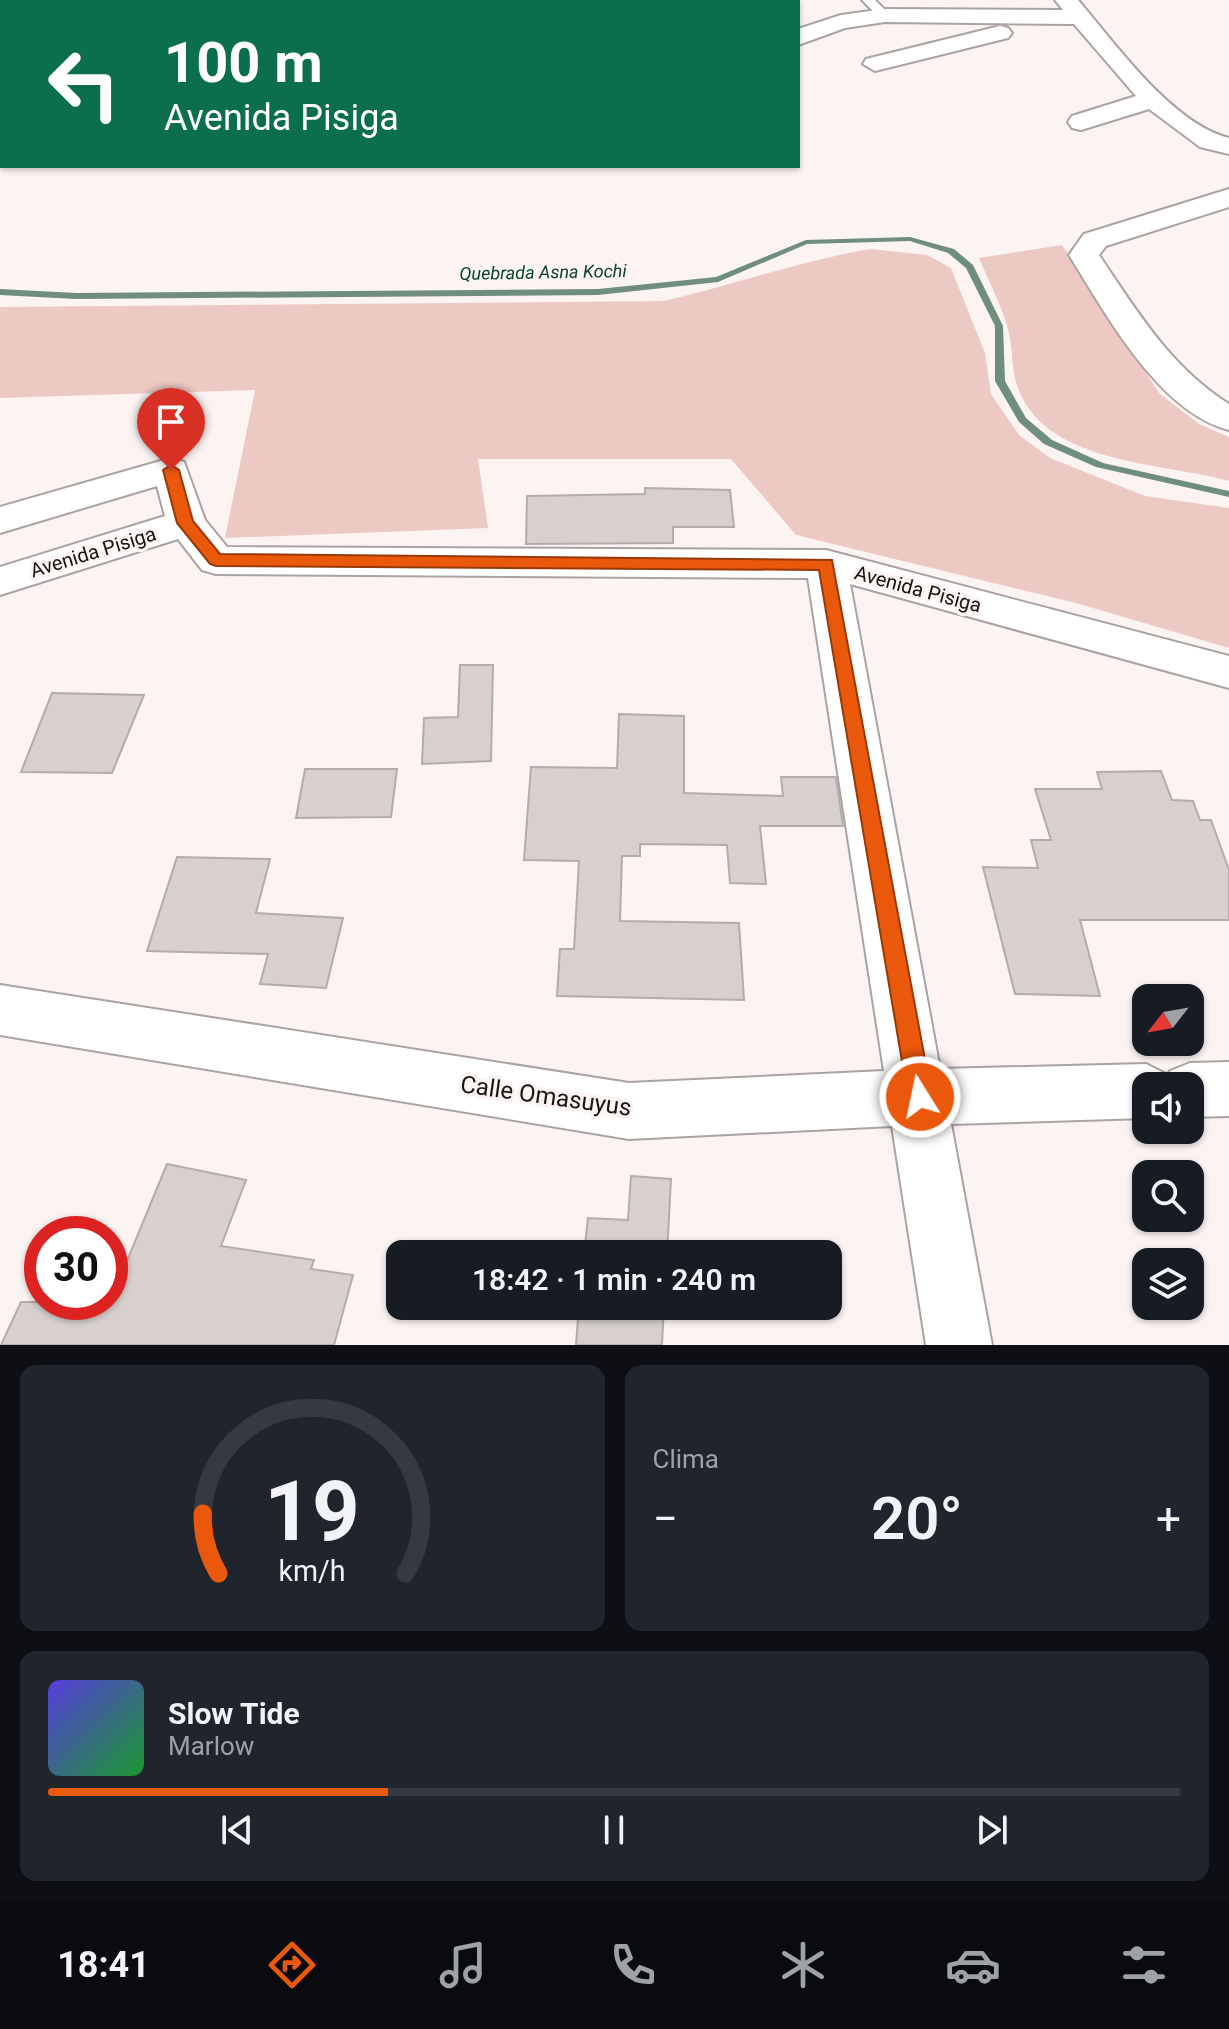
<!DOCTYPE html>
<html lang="es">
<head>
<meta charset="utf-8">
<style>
  body { margin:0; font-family:Roboto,sans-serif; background:#20242c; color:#f1f3f6; height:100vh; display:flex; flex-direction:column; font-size:30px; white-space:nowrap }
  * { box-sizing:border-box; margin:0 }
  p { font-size:26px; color:#9ea1a6 }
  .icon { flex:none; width:44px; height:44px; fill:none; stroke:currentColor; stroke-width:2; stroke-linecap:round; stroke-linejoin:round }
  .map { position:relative; height:1345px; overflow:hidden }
  .side { display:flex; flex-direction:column; gap:20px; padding:20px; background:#0d0f14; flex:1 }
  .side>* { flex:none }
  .guide { position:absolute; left:0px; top:0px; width:800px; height:168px; box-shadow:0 2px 6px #0004; background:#0b6e4f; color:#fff; overflow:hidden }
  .needle { width:52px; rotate:239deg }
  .fabs { position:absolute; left:1132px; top:984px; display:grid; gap:16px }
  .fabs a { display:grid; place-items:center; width:72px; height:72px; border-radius:16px; background:#171b24; box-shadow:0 2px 6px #0004; font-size:40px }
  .speed { position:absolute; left:24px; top:1216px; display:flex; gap:16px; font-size:40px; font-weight:700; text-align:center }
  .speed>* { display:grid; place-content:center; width:104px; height:104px; border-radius:50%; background:#171b24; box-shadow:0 2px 6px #0004; line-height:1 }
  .speed .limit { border:12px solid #d22; background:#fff; color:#111 }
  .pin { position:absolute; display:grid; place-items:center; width:68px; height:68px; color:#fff; margin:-82px -34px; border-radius:50% 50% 50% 0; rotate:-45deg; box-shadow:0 0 8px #0007 }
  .pin .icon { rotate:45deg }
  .me { position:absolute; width:88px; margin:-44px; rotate:350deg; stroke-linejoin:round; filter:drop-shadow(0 0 6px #0008) }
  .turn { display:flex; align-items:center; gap:28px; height:168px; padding:0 32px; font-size:36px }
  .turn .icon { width:104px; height:104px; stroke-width:2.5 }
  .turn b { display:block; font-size:56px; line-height:68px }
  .big { font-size:60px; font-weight:600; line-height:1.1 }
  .side .tile { flex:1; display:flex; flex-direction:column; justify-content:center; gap:12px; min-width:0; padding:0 28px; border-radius:16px; background:#20242c }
  .side .dial { align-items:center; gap:0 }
  .dial svg { height:208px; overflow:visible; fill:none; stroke:#363941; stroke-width:7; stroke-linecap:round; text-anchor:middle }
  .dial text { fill:#f1f3f6; stroke:none }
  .song { display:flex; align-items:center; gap:24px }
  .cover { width:96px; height:96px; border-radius:12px; background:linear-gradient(135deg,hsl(250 70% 55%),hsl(130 70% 35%)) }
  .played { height:8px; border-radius:4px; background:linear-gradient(90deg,#ea580c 30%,#363941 30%) }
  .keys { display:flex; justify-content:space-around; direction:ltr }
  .heat { display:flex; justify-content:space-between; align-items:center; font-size:44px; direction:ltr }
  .side .tiles { flex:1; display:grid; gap:20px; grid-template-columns:1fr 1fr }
  .tile:last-child { grid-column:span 2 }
  .trip { position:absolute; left:386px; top:1240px; width:456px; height:80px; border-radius:16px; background:#171b24; box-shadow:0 2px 6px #0004; font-weight:600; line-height:80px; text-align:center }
  .menu { display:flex; height:128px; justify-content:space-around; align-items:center; background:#090b0e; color:#9ea1a6 }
  .menu .icon { width:56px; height:56px }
  .menu .selected { color:#ea580c }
  .menu b { font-size:36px; color:#f1f3f6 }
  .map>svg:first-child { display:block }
</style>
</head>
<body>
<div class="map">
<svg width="1229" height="1345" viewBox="0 0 1229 1345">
  <rect width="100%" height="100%" fill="#fcf4f2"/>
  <path fill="#eccac3" d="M1062,245L1160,394L1199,424L1229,437V481C1162,462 1040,465 1016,382C1011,366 1013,349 1009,333C1003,308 989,282 979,258Z
    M870,249L927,255L951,268L985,353L991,394L1019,435L1050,458L1145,496L1229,508V648L1076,603L796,535L731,459H478L488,528L225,538L255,390L0,398V307L663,301C733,285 800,261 870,249Z"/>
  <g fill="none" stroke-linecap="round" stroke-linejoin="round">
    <path fill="#6f8e7b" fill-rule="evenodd" d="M910,237L954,249L973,265L1003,326L1005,381L1026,418L1052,440L1103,463L1229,491V497L1096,467L1044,444L1019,422L995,381V326L966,268L948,253L910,241L807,244L718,282L598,295L76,299L0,295V289L76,293L598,289L716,277L806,240Z"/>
  </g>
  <path fill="#d7d0ce" stroke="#b3acaa" stroke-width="2" d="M645,488L730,490L734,527H673V543L526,544L527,496L645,494Z
    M460,665H493L491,761L422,764L424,718L458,717Z
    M52,693L144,695L112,773L21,772Z
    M619,714L684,716V793L783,796L781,777H836L843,826H760L766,884L730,883L727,845L640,844V856H622L620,921L739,923L744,1000L557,996L560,949H574L579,861L524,860L531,767L617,768Z
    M305,769H397L391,817L296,818Z
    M1161,771L1172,800L1193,801L1200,820H1211L1229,870V920H1080L1100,996L1015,994L983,867L1038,868L1031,840H1051L1035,789H1102L1097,772Z
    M177,857L270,859L256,913L343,918L326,988L260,984L268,954L147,951Z
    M167,1164L246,1180L221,1246L314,1260L311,1269L353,1275L334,1345H1L21,1302H110Z
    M631,1176L671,1179L667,1254H584L588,1218L628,1220Z
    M579,1306H664L662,1345H576Z"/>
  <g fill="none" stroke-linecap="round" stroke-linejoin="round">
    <defs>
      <path id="service" d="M410,0H422L423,2H411Z
        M582,0H606L581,2Z
        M670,0H683L684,2H671Z
        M862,0H875L890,15L880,18Z"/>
      <path id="minor" d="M1055,0H1078C1115,43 1172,124 1229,138V154L1200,147L1149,109L1081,130L1072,128L1068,122L1072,116L1136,96L1074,24L885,22L845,28L798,45V29L841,15L885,9L1063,10Z
        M0,14H2V28H0Z
        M1000,26L1008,28L1012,33L1008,38L875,71L863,64L866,59Z
        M1229,189V207L1106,246L1099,255C1136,310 1171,368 1229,404V430C1158,412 1105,312 1069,255L1084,234Z
        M171,458L184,462L205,520L227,547L826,550L1229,656V688L850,584L940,1069L1146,1064L1168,1075L1170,1071L1190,1063L1229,1062V1116L1190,1117V1086H1146V1118L951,1124L992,1345H926L892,1126L629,1139L0,1035V985L629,1083L884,1071L808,578L216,574L202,570L178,539L0,595V567L165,516L157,486L0,533V507Z"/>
    </defs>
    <use href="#service" stroke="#aaa3a2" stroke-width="4"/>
    <use href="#minor" stroke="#aaa3a2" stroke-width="4"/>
    <use href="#service" fill="#fff" fill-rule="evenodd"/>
    <use href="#minor" fill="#fff" fill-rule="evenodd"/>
  </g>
  <path fill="#ea580c" stroke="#983908" stroke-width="2" d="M171,465L179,470L193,521L220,554L832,560L932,1097L928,1105L920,1108L911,1105L908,1097L819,570L216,566L210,564L177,523L163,470Z"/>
  <g text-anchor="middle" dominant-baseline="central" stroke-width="7" stroke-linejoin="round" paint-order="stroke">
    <g font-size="18" font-style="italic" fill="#08442b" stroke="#fcf4f2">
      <text transform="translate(543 272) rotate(-1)">Quebrada Asna Kochi</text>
    </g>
    <g font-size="20" fill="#181515" stroke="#fcf4f2">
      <text transform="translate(93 552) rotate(-17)">Avenida Pisiga</text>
      <text transform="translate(918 589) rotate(15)">Avenida Pisiga</text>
    </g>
    <g font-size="24" fill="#181515" stroke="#fcf4f2">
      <text transform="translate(546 1096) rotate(8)">Calle Omasuyus</text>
    </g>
  </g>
</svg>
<div class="fabs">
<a><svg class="needle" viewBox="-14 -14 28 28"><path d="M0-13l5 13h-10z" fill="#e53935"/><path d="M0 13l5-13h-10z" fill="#9ea1a6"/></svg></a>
<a><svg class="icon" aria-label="sound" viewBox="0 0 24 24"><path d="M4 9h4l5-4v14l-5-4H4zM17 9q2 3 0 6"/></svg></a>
<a><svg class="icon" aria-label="search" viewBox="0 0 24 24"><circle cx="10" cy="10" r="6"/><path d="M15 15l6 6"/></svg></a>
<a><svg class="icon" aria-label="layers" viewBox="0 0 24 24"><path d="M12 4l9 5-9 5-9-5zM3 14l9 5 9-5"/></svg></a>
</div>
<div class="speed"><div class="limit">30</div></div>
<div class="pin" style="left:171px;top:470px;background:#d93025"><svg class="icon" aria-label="arrive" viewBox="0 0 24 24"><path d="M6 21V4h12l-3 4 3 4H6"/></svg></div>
<svg class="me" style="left:920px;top:1097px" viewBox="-20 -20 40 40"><circle r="17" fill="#ea580c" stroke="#fff" stroke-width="3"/><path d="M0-11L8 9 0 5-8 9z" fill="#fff"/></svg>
<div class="trip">18:42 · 1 min · 240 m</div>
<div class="guide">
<div class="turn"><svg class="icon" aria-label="left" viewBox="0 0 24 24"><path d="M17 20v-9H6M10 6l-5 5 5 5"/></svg><div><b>100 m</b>Avenida Pisiga</div></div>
</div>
</div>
<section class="side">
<div class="tiles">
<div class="tile dial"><svg viewBox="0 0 100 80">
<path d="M14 69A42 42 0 1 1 86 69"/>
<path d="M14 69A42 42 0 0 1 8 46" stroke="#ea580c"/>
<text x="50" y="56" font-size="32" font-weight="700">19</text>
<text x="50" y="72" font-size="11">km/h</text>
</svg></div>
<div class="tile"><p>Clima</p>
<div class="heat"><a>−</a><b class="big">20°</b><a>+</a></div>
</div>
<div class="tile">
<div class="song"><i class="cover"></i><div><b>Slow Tide</b><p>Marlow</p></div></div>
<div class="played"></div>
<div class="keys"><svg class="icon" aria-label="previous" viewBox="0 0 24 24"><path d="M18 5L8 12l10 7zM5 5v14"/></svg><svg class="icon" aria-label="pause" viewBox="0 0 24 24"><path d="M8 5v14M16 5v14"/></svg><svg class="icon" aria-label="next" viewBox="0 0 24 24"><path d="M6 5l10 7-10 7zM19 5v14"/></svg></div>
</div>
</div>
</section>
<nav class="menu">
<b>18:41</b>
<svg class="icon selected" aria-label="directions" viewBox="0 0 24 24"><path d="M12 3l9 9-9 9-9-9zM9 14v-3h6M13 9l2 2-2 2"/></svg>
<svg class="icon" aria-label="music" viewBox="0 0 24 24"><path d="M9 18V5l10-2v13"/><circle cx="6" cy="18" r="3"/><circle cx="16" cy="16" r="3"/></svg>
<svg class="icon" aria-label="phone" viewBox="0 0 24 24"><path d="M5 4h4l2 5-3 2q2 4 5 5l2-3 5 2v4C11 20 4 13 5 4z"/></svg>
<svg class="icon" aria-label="climate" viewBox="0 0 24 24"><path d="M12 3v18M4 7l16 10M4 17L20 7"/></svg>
<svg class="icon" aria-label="car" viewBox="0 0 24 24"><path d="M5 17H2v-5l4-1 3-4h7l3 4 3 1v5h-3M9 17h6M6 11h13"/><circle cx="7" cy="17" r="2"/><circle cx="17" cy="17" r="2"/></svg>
<svg class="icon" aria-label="filters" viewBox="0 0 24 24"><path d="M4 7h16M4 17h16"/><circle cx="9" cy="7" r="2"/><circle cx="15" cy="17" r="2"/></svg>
</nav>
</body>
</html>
